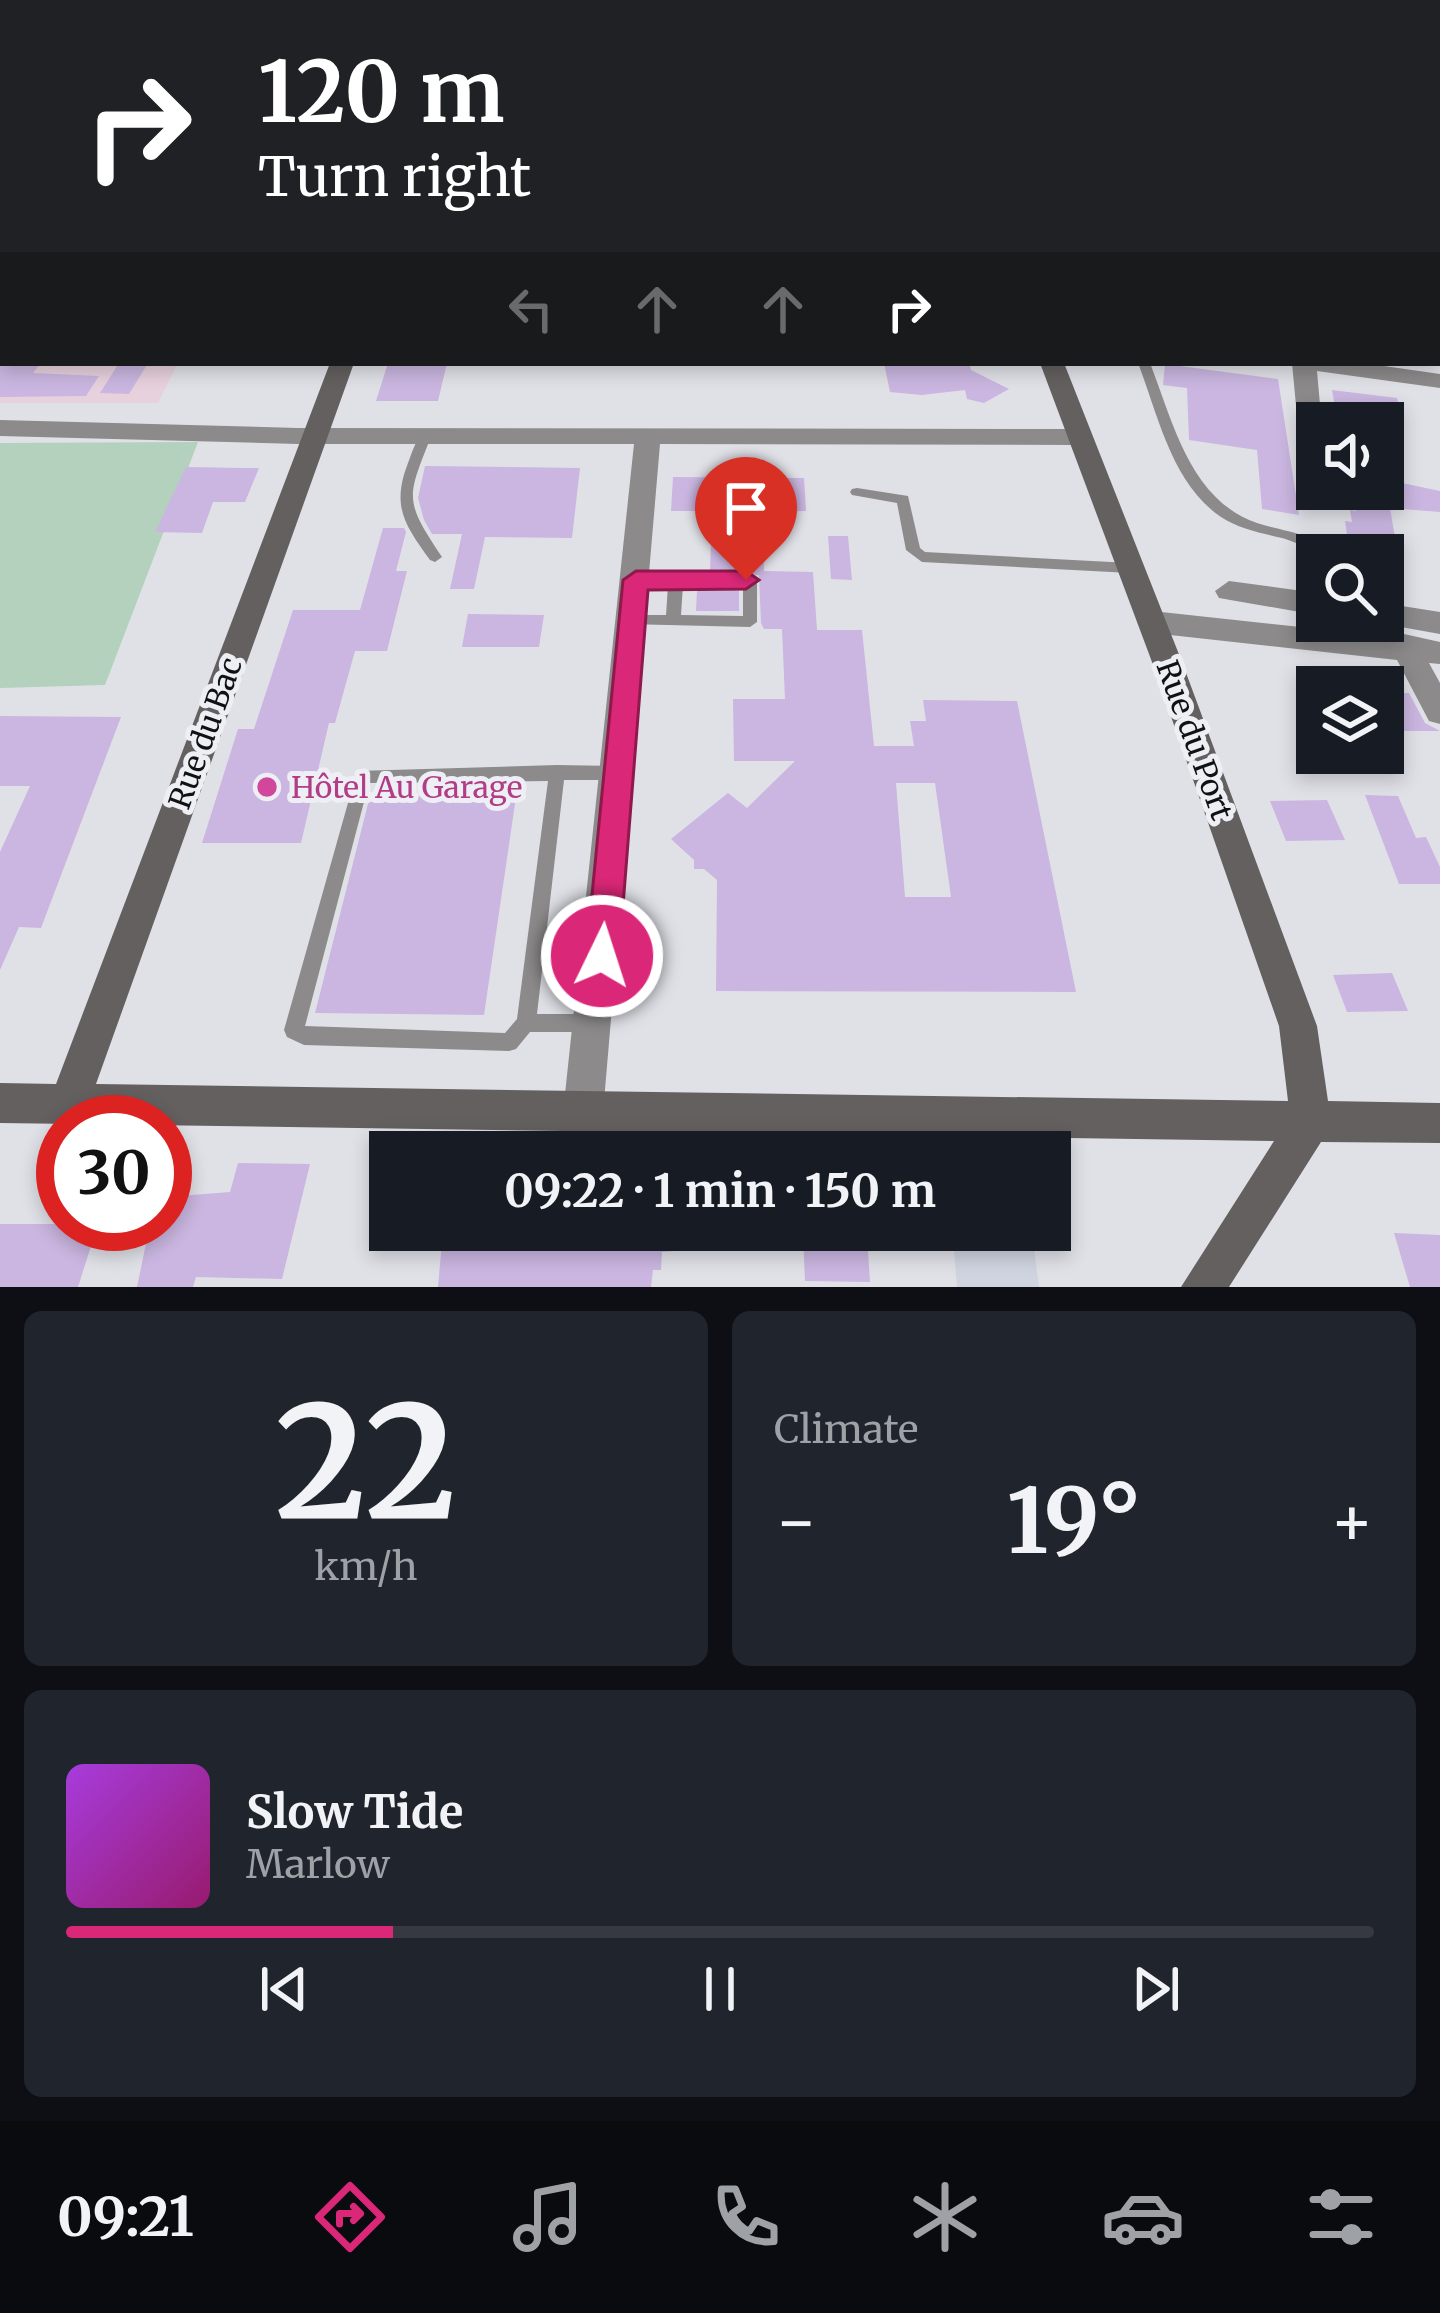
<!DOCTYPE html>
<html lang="en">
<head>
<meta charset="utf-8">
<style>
  body { margin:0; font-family:Merriweather,serif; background:#20242c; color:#f1f3f6; height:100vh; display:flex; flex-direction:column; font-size:45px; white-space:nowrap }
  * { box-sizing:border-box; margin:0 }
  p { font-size:39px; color:#9ea1a6 }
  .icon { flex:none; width:66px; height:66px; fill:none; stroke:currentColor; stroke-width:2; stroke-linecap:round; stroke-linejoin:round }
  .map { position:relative; height:1287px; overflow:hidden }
  .drawer { display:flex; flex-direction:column; gap:24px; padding:24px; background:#0d0f14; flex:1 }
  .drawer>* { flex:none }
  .top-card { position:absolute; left:0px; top:0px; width:1440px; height:366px; box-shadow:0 6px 18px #0003; background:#202124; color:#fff; overflow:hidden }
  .buttons { position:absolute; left:1296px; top:402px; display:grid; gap:24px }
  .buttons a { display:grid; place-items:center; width:108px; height:108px; border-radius:0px; background:#171b24; box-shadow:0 6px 18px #0003; font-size:60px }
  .speed { position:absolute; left:36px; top:1095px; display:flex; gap:24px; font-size:60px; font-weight:700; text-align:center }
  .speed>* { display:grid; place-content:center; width:156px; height:156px; border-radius:50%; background:#171b24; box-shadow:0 6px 18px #0003; line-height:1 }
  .speed .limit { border:18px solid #d22; background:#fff; color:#111 }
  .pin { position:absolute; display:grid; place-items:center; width:102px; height:102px; color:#fff; margin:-123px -51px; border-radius:50% 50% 50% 0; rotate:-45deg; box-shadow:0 0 12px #0007 }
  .pin .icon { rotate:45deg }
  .me { position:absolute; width:132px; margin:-66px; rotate:4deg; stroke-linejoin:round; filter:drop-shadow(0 0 9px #0008) }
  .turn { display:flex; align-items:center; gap:42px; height:252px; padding:0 60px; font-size:54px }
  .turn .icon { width:156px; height:156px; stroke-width:2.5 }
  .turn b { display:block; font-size:84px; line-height:102px }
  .lanes { display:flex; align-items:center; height:114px; padding:0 60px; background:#0003; justify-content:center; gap:60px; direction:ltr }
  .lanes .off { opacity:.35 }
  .big { font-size:90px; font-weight:700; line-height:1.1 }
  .drawer .card { flex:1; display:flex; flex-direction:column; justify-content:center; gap:18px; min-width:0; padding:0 42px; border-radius:18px; background:#20242c }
  .drawer .dial { align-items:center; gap:0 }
  .dial b { font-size:156px; line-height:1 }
  .song { display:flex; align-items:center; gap:36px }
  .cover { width:144px; height:144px; border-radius:18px; background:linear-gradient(135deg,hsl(280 70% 55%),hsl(320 70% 35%)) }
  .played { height:12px; border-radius:6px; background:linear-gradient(90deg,#db2777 25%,#363941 25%) }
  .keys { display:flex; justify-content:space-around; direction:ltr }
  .heat { display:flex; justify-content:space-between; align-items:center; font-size:66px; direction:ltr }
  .drawer .tiles { flex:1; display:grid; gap:24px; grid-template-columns:1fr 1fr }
  .card:last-child { grid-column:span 2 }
  .trip { position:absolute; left:369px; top:1131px; width:702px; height:120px; border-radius:0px; background:#171b24; box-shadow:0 6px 18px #0003; font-weight:700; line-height:120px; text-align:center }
  .tab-bar { display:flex; height:192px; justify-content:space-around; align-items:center; background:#090b0e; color:#9ea1a6 }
  .tab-bar .icon { width:84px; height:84px }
  .tab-bar .selected { color:#db2777 }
  .tab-bar b { font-size:54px; color:#f1f3f6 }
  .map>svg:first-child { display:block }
</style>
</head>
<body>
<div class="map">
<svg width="1440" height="1287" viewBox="0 0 1440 1287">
  <rect width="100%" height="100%" fill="#e0e1e7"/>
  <path fill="#d0d4e0" d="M953,1238L1033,1241L1039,1287H957Z"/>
  <path fill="#e7d1dd" d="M3,315V363H178L158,403H0Z"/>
  <path fill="#b3d1bc" d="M198,442L105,685L0,688V443Z"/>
  <path fill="#aecbf1" d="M0,0H1440V83L1437,3H3V34Z"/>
  <path fill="#cab6e0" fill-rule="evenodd" d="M0,363H41L33,373L99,376L86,396L0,397Z
    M119,363H148L129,394L100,393Z
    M388,363H447L438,401H376Z
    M884,363H969L971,370L1009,389L984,403L967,399L965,390L922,395L890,392Z
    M1165,364L1278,379L1299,515L1262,509L1257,450L1189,440L1187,388L1163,385Z
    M1332,390L1397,398L1403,421L1336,412Z
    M425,466L580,468L572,538L485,537L474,589H450L462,534H432L424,520L418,498Z
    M186,467L243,468H259L245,502H213L202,533L155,532Z
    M673,477L804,478L806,511H763L764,571L813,572L817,630H862L874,746H914L910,721H926L923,700L1017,701L1076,992L716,991L717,880L704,869H694V860L671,839L728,793L747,808L795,761H734L733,699H785L782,629H764L761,623L759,575L710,572L712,511H671ZM896,783H935L951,897H905Z
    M1383,479L1440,491V512L1390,508L1398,555H1350L1345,521L1352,522L1350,510L1356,511L1355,503L1341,500L1342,489H1383Z
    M383,528H404L406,532L396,571H407L387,651H355L335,723H329L301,843H202L238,729H254L293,610H360Z
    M828,536H848L852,580L831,579Z
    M697,590H739V611H696Z
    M468,614L544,615L539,647H462Z
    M1383,693H1409L1425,723L1440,731H1383Z
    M0,716L121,717L41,928L19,927L0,970V852L30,786H0Z
    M1365,795L1398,796L1416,838L1426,837L1440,867V884H1399Z
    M370,796L516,797L484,1015L315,1013Z
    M1327,800L1345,840L1286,841L1270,801Z
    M1392,973L1408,1011L1347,1012L1333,975Z
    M238,1163L310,1164L282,1279L196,1277L193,1287H137L150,1224H165L167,1197L230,1192Z
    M0,1224H98L78,1287H0Z
    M443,1230H675V1251L662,1252L661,1270H653L651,1287H438Z
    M1394,1233L1440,1235V1287H1410Z
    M803,1235L867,1236L870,1282L805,1281Z"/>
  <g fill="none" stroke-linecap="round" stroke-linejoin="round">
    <path fill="#8c8a8a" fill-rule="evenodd" d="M1138,363H1150C1173,422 1190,500 1257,523C1285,532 1313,532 1334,555C1314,555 1301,543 1282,538C1261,533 1239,529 1221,517C1172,484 1158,415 1138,363Z
      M426,430L432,434C407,498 403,499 442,557L435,562L430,560C405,525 391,507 408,463C413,450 416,438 426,430Z
      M857,488L908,496L920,548L925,552L1130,563L1137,568L1130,573L922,562L906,550L897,503L852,495L850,492L852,489Z
      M636,575L755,577L757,581V622L750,627L626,624L624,620L631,615H666L668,585L631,584L629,580ZM683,585L743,586V616L681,615Z
      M557,765L616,766L622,768L624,773L622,778L616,780H564L537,1014H591L598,1017L601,1023L598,1029L591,1032H530L516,1049L509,1051L304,1045L287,1037L284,1030L357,771ZM548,781L517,1019L505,1033L305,1026L369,783Z"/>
    <path fill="#8c8a8a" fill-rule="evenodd" d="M0,69H3V79H0Z
      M1437,88H1440V98H1437Z
      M1437,141L1440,142V161L1437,160Z
      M0,173L3,174V187L0,186Z
      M3,201V213L0,214V202Z
      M1437,265H1440V279H1437Z
      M1437,330L1440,331V345L1437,344Z
      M1292,363H1363L1440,374V388L1317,371L1321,416L1309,424L1297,416Z
      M0,420L298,428L1077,429L1090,437L1077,445L660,444L603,1113L597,1127L583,1133L569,1127L563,1113L634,444H298L0,436Z
      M1229,581L1317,593V615L1219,598L1215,591Z
      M1383,603L1440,612V634L1373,622L1383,621Z
      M1152,611L1394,637L1404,634L1440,642V664L1429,663L1440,683V724L1429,721L1397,660L1152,633L1137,622Z"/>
    <path fill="#646060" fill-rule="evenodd" d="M330,363H354L96,1084L1288,1101L1279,1026L1152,662L1040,363H1064L1182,662L1317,1026L1328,1101L1440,1103V1143L1321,1142L1229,1287H1181L1274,1141L0,1123V1083L56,1084Z"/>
    <path fill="#484343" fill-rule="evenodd" d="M1437,204H1440V216H1437Z"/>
  </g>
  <path fill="#db2777" stroke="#8e194d" stroke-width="3" d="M636,571H746L759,580L746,589L648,590L619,956L614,967L602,971L591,967L586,956L623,580Z"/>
  <circle fill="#d1479c" stroke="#edeff4" stroke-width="4.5" cx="267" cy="787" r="12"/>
  <g text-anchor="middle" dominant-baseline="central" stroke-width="10" stroke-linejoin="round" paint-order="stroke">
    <g font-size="30" fill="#101112" stroke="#edeff4">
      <text transform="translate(205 733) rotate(-70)">Rue du Bac</text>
      <text transform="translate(1195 740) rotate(70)">Rue du Port</text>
    </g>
    <g font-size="30" fill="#b23c85" stroke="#edeff4" text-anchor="start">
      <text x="291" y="787">Hôtel Au Garage</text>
    </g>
  </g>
</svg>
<div class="buttons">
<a><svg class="icon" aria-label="sound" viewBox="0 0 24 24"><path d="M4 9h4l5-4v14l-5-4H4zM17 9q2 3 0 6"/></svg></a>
<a><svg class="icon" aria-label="search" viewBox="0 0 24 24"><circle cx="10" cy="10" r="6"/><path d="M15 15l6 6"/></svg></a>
<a><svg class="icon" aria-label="layers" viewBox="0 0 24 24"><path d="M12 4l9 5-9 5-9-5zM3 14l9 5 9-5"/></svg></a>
</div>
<div class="speed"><div class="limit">30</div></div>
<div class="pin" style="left:746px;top:580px;background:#d93025"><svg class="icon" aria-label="arrive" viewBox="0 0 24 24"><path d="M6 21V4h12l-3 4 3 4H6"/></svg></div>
<svg class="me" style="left:602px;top:956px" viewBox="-20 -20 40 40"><circle r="17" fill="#db2777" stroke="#fff" stroke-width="3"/><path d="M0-11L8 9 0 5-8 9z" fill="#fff"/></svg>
<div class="trip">09:22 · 1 min · 150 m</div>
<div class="top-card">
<div class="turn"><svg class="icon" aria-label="right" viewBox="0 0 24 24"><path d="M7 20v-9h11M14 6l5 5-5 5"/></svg><div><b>120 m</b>Turn right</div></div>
<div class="lanes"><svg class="icon off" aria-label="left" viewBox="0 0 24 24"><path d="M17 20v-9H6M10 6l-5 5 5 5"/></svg><svg class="icon off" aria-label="ahead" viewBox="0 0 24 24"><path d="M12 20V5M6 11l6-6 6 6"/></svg><svg class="icon off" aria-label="ahead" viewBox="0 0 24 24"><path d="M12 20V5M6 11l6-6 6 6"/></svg><svg class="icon" aria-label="right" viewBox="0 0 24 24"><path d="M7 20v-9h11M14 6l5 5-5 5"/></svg></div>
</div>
</div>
<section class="drawer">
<div class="tiles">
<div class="card dial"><b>22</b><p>km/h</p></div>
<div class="card"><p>Climate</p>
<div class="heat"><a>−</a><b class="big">19°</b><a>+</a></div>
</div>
<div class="card">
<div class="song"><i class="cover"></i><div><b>Slow Tide</b><p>Marlow</p></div></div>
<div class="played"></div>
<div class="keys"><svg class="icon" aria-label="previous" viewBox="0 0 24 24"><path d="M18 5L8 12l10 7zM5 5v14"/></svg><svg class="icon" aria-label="pause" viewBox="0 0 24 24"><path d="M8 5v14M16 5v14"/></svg><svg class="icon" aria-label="next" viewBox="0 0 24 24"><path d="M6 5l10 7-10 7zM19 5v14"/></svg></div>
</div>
</div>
</section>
<nav class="tab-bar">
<b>09:21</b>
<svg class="icon selected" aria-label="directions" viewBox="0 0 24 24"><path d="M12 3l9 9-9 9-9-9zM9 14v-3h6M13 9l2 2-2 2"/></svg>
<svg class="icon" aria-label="music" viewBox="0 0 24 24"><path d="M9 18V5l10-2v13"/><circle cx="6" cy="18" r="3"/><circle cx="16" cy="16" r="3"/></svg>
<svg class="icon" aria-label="phone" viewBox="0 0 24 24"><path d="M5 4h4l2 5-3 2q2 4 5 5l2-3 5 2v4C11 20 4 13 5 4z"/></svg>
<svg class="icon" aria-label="climate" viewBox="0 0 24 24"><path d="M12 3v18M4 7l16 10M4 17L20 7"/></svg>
<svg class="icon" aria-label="car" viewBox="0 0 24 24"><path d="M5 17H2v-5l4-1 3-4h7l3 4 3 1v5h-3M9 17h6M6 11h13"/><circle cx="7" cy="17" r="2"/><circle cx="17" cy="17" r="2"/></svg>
<svg class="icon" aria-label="filters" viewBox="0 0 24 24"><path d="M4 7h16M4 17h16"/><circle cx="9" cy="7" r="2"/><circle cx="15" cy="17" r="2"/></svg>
</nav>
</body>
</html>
